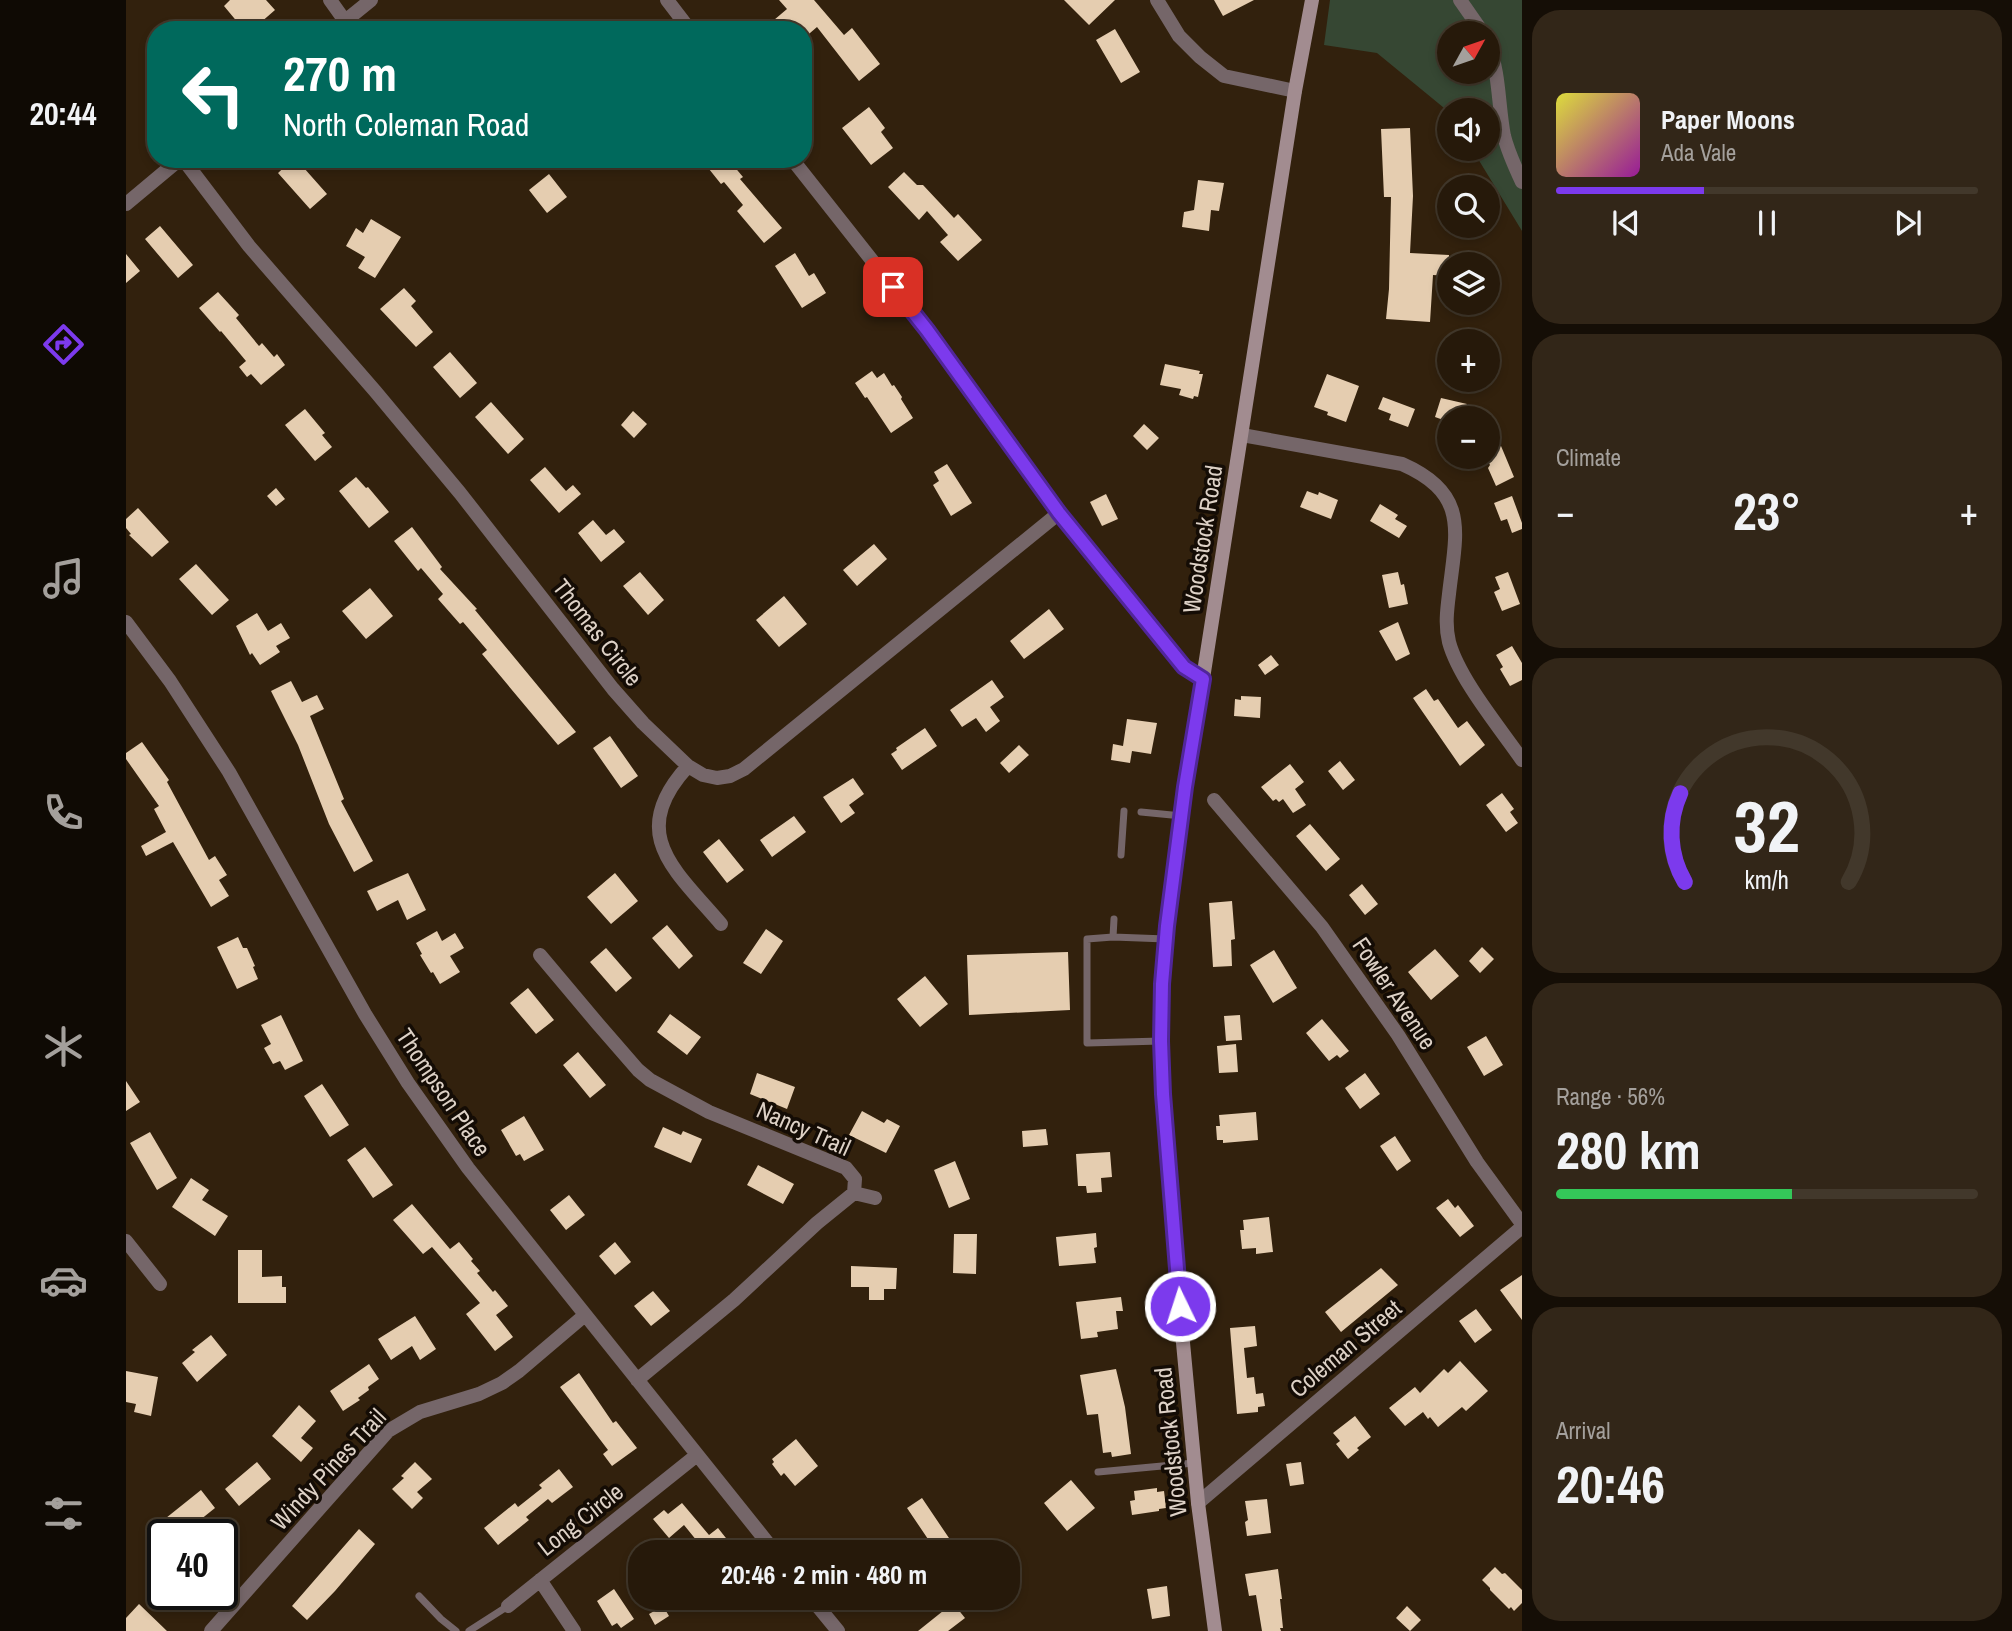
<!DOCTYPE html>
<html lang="en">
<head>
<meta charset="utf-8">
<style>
  body { margin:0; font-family:"Archivo Narrow",sans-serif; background:#322618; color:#f1f3f6; height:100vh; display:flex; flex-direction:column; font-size:26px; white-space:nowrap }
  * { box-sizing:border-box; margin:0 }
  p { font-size:23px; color:#a4a09c }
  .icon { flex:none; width:38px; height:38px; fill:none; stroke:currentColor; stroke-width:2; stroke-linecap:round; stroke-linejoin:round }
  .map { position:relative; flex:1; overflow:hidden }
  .details { display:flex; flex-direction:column; gap:10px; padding:10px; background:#150e06; width:490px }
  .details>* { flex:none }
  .hud { position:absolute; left:21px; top:21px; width:665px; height:147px; border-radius:28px; box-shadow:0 4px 10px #0003,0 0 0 2px #42382b; background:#00695c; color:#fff; overflow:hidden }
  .needle { width:46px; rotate:50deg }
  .buttons { position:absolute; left:1311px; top:21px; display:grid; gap:14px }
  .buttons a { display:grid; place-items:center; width:63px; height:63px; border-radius:50%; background:#26190a; box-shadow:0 4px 10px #0003,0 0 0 2px #42382b; font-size:35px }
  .speed { position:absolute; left:21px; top:1519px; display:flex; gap:14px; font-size:35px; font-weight:700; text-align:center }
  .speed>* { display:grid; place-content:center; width:91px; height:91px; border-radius:50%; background:#26190a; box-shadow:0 4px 10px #0003,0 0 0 2px #42382b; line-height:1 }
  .speed .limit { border:4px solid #111; border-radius:10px; background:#fff; color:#111 }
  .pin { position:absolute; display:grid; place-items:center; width:60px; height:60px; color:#fff; margin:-30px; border-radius:14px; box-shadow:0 4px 10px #0006 }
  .me { position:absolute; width:77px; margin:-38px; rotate:356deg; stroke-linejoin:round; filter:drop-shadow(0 0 5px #0008) }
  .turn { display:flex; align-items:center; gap:24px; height:147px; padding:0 21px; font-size:32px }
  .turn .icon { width:91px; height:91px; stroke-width:2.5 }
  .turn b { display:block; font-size:49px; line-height:60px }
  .big { font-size:52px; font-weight:700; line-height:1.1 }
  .details .widget { flex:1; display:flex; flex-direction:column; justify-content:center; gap:10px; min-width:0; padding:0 24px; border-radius:28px; background:#322618 }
  .details .dial { align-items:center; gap:0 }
  .dial svg { height:182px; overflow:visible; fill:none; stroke:#42382b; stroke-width:7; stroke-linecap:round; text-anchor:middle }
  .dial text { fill:#f1f3f6; stroke:none }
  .song { display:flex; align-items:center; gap:21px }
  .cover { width:84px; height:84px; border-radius:10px; background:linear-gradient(135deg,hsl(60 70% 55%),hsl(300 70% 35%)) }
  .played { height:7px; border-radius:4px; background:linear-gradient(90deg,#7c3aed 35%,#42382b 35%) }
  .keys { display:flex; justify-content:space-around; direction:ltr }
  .heat { display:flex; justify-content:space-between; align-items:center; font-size:38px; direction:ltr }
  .charge { height:10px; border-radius:5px; background:linear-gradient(90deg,#34c759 56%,#42382b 0) }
  .trip { position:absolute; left:502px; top:1540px; width:392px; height:70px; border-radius:28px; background:#26190a; box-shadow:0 4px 10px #0003,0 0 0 2px #42382b; font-weight:700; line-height:70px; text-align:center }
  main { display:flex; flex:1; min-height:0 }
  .tab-bar { display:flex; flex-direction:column; width:126px; justify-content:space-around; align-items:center; background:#0f0a04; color:#a4a09c }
  .tab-bar .icon { width:49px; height:49px }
  .tab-bar .current { color:#7c3aed }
  .tab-bar b { font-size:32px; color:#f1f3f6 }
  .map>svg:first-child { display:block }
</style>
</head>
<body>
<main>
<nav class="tab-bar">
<b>20:44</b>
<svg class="icon current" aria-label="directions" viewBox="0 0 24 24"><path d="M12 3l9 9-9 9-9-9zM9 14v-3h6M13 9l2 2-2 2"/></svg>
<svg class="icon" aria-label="music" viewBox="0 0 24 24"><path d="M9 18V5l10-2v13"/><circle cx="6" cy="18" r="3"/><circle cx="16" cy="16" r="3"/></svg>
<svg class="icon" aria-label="phone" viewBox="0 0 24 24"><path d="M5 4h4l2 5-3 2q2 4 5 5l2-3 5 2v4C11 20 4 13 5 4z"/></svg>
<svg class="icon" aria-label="climate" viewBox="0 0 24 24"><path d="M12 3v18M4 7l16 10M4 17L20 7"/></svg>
<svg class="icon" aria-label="car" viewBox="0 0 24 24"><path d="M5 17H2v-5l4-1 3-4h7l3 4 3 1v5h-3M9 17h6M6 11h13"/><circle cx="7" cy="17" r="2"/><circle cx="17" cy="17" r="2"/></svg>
<svg class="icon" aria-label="filters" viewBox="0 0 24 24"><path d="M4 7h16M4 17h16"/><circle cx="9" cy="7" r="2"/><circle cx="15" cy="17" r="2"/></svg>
</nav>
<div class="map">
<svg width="1396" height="1631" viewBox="0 0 1396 1631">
  <rect width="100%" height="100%" fill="#32210d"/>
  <path fill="#364733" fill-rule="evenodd" d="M1204,0H1396V231L1346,149H1362V110H1323V112L1251,53L1198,45ZM1323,33H1362V72H1323Z"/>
  <path fill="#e5cdb0" d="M104,0H140L149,10L126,30H118L98,6Z
    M653,0H688L718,35L726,28L754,64L733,81L691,27L677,39V30H657L648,20L661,9Z
    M938,0H989L963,25Z
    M1088,0H1128L1097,16Z
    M989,29L1014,72L995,83L970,40Z
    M743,107L759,128L755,132L767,148L745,165L716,128Z
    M1284,128L1287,196L1284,253L1323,255V276L1307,275L1304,322L1260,319L1263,289L1265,197H1258L1255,129Z
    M167,159H170L201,194L184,209L152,173Z
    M575,159H602L617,177L614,179L656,228L638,243L611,211L617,205L598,182L595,184Z
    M778,172L791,185H797L828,218L832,214L856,240L832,261L814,242L822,235L801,211L793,220L762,187Z
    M423,174L441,197L421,213L403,190Z
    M1072,180L1098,183L1093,211L1085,210L1083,231L1056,227L1058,212L1068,210Z
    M245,219L275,237L249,278L232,268L239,257L220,246L230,228L237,233Z
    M34,226L67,265L52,278L19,239Z
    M669,253L683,276L688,273L700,293L676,308L649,266Z
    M0,254L14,271L0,283Z
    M278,288L290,301L285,306L307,332L290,347L254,309Z
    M92,292L113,315L110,318L133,346L136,343L148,357L151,354L159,365L135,385L125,374L121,377L113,367L120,361L95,331L94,332L73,308Z
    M324,352L351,383L334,398L307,367Z
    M1039,364L1074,371L1073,374H1077L1072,397L1068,396L1067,399L1053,395L1055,389L1034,385Z
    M746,371L751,378L758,373L766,386L768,385L776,397L775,399L787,418L765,433L741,397L739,398L729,383Z
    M1201,374L1233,386L1220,422L1201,415L1202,412L1188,407Z
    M1257,397L1289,409L1282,427L1263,420L1265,414L1252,409Z
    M1315,398L1341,404L1335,418H1323V422L1309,417Z
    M365,402L398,439L382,454L349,417Z
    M179,409L199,433L196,435L206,447L189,461L159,425Z
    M507,411L521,424L508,438L495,425Z
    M1018,424L1033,438L1021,450L1007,436Z
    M1375,446L1388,477L1370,486L1362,468L1364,465L1360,457H1362V452Z
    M821,464L846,503L825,516L807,485L813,481L808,472Z
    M419,467L440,491L447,485L455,494L433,513L404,480Z
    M230,477L240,488L242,487L263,512L243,528L213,491Z
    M150,488L159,499L150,506L141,496Z
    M1181,491L1192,495L1193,492L1212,500L1205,519L1174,507Z
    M980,494L992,519L976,526L964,502Z
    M1386,496L1396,523V529L1386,533L1381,519L1375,521L1368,503Z
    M1254,504L1272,515L1269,519L1281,526L1273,538L1244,521Z
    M12,508L43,542L26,557L3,535L5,534L0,528V519Z
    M467,520L480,535L488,529L499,542L475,562L452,533Z
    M286,527L316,567L314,569L351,609L349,610L450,732L432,745L356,654L361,650L337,622L334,624L312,599L317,594L295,568L292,571L268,541Z
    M748,544L761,559L731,586L717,570Z
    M70,564L103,600L86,615L53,579Z
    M514,572L538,600L522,615L497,586Z
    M1272,572L1275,585L1278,584L1282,604L1263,608L1256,575Z
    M1382,572L1394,604L1376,611L1368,592L1374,589L1369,577Z
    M244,588L267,616L240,639L216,611Z
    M658,596L681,624L653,647L630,620Z
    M923,609L938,629L898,659L884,641Z
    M131,613L142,631L155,623L164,638L150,646L154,652L134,665L126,653L124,655L110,626Z
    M1272,622L1284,654L1270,661L1253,631Z
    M1386,646L1396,663V680L1384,686L1374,669L1377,667L1370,655Z
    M1145,655L1153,665L1139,675L1132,665Z
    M866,680L878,697L864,707L874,721L860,732L850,718L836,727L824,710Z
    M165,681L176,702L191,695L198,709L184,716L218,799L215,801L247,861L228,872L203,824L172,745L145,691Z
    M1300,689L1308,701L1312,699L1332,728L1341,721L1359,745L1334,766L1287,698Z
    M1115,696L1135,697L1134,718L1108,716L1109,699L1115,700Z
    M1001,719L1031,723L1025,754L1006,751L1004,763L985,760L987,744L997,746Z
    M799,728L811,746L776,770L765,754L771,750L770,748Z
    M484,736L512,776L495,788L467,748Z
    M16,742L43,780L41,782L83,860L89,856L101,875L93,880L103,896L85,907L47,842L20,856L15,846L40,832L28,809L33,806L0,759V753Z
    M893,745L903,755L883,773L874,763Z
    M1214,761L1229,780L1217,790L1202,771Z
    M1164,764L1178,782L1169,789L1180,805L1167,813L1157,799L1153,802L1150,799L1147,801L1135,787Z
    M727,778L738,794L723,805L729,813L715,823L697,797Z
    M1376,793L1388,809L1384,812L1392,823L1380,832L1360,805Z
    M668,816L680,832L646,857L634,840Z
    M1184,824L1214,859L1200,871L1170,836Z
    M593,839L618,870L601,883L577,852Z
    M282,873L300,910L281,920L272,900L251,911L241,891Z
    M489,873L512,901L485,924L461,897Z
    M1236,884L1252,904L1239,915L1223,895Z
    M1106,901L1109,939L1105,940L1106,966L1087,967L1083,903Z
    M541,925L567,956L553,969L526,938Z
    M640,929L657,941L635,974L617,963Z
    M311,931L316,941L329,933L338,948L324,956L334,972L314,984L307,972L305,973L294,955L296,954L290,943Z
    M112,937L117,948H121L129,966L127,967L132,979L111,989L91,947Z
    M1356,947L1368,959L1354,973L1343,961Z
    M480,948L506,978L490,992L464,962Z
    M1309,949L1333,976L1305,1000L1282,972Z
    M1148,950L1171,988L1147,1003L1124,965Z
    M942,952L944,1010L843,1015L841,955Z
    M799,976L822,1004L794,1027L771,999Z
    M402,988L428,1020L410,1034L384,1003Z
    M544,1014L575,1037L561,1055L531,1032Z
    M155,1015L177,1061L159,1070L154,1061L147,1064L138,1048L145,1044L135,1025Z
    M1114,1015L1116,1040L1100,1041L1098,1016Z
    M1196,1019L1223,1051L1214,1058L1211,1055L1203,1061L1180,1033Z
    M1360,1036L1377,1065L1358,1076L1341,1047Z
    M1110,1044L1112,1072L1093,1073L1091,1046Z
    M452,1052L480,1085L464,1098L437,1065Z
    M631,1073L669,1087L661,1109L624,1094Z
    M1239,1073L1254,1094L1234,1109L1219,1088Z
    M0,1081L14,1102L0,1111Z
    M196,1084L223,1125L204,1137L178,1096Z
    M736,1111L758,1123L761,1119L774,1126L760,1153L723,1135Z
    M1130,1112L1132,1140L1097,1143V1140H1091L1090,1126H1094L1093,1115Z
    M398,1116L418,1150L398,1161L394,1154L390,1156L375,1130Z
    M537,1127L555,1135L557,1131L576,1139L565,1163L528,1147Z
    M920,1129L922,1145L897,1147L896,1131Z
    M24,1132L51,1178L31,1190L4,1143Z
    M1269,1136L1285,1161L1271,1171L1254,1146Z
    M239,1147L267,1185L247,1198L221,1160Z
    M984,1152L986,1177L975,1178L976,1192L961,1193L960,1186H952L950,1154Z
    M829,1161L844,1199L823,1208L808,1170Z
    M632,1165L668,1184L657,1204L621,1185Z
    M65,1178L83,1190L76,1200L102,1216L89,1236L46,1207Z
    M443,1195L459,1215L440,1230L424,1210Z
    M1322,1199L1329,1208L1332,1205L1348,1226L1334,1237L1310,1208Z
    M286,1204L324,1249L333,1242L347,1259L345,1261L354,1271L351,1273L367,1292L369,1290L382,1306L370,1315L387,1337L369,1351L340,1314L354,1303L306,1247L297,1254L267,1220Z
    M1143,1217L1147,1252L1130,1254V1248L1116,1249L1114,1230H1118L1117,1220Z
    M970,1233L971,1247L968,1248L970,1263L933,1266L930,1237Z
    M828,1234H851L850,1274L827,1273Z
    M489,1242L505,1262L489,1275L473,1256Z
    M112,1250H136V1277L156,1276V1287H160V1303H112Z
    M725,1266L771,1268L770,1289H758V1300H743V1287H725Z
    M1255,1268L1272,1285L1215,1332L1199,1312Z
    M1396,1275V1320L1374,1290Z
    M527,1291L544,1311L525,1326L508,1306Z
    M995,1297L997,1311H990L992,1329L971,1332L972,1337L955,1339L950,1302Z
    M1350,1309L1366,1330L1349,1343L1333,1321Z
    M289,1316L310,1349L294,1360L286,1346L265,1360L252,1339Z
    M1129,1326L1131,1346L1118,1348L1121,1378L1128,1377L1130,1394L1137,1393L1139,1406L1132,1407V1412L1111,1414L1104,1328Z
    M85,1335L101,1355L71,1382L56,1363L69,1352L66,1350Z
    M1334,1361L1362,1391L1340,1411L1336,1407L1312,1427L1304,1417L1302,1419L1297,1412L1279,1426L1263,1408L1289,1387L1294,1393L1318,1369L1322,1373Z
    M243,1364L253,1379L242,1387L243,1390L232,1398L234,1400L217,1411L204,1391Z
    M990,1369L999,1407L1005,1454L986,1457L985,1452L977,1453L972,1414L961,1415L954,1375Z
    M0,1371L32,1377L25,1416L8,1412L10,1404L0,1402Z
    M453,1373L487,1423L490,1421L511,1448L486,1466L477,1454L482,1450L434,1387Z
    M173,1405L190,1421L175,1438L187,1448L175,1462L146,1436Z
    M1229,1416L1245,1437L1231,1448L1233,1450L1222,1459L1210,1444L1214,1441L1207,1433Z
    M670,1439L692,1466L669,1486L658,1473L655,1476L646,1464L648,1462L646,1459Z
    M131,1462L145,1479L113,1506L99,1489Z
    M289,1462L306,1479L291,1492L297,1498L286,1509L266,1489L278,1478L275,1476Z
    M1175,1462L1178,1484L1164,1486L1160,1464Z
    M433,1469L447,1487L426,1503L422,1499L400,1517L403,1520L372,1545L358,1528L389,1503L392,1507L416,1488L413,1485Z
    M945,1480L969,1508L941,1531L918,1503Z
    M1031,1488V1492L1038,1491L1040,1508L1033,1509V1511L1006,1515L1004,1501L1009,1500L1008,1491Z
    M75,1490L89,1508L69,1524L78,1535H54L40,1518Z
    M796,1498L825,1541L812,1550L808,1543L806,1545L781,1508Z
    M1141,1499L1145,1533L1121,1536L1119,1522L1122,1520L1119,1501Z
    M556,1503L583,1535L592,1528L611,1552H580L558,1525L543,1538L527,1519L538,1510L542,1514Z
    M233,1529L249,1544L209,1591L181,1620L166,1606Z
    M1369,1567L1376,1574L1379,1573L1396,1590V1603L1388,1611L1385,1607L1383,1609L1364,1590V1588L1356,1580Z
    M1152,1569L1156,1599H1154L1157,1628H1154L1155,1631H1136L1130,1595L1123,1596L1119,1574Z
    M1041,1586L1044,1616L1026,1619L1021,1589Z
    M488,1589L508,1619L495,1628L491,1623L486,1626L471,1601Z
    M827,1603L839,1618L822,1631H792Z
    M13,1604L41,1631H0V1618Z
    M537,1606L543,1616L529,1625L523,1614Z
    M1281,1606L1295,1620L1284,1631L1270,1618Z"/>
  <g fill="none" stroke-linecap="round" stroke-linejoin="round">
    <path stroke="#756669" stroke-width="7" d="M1015,812L1056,816
      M995,855L998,811
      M987,937L988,919
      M1035,1041L961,1043V939L987,937L1040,939
      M972,1472L1068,1463
      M293,1596L315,1619L330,1631
      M343,1631L382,1606"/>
    <path stroke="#756669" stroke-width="14" d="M204,0L219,21
      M541,0L564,30
      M1031,0L1053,36L1074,57L1098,76L1169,91
      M1334,0L1357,33
      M208,30L245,0
      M1362,44C1374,74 1372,105 1378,136C1382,152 1389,167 1396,182
      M57,159L123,246L249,391L334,493L487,689L517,723L562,766L577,775L591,778L604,776L618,769L933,513
      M666,159L801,330L933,513L1057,667L1077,679
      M0,204L54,159
      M1116,435L1276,464C1344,494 1330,532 1323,594C1321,610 1319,626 1323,642C1333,679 1374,728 1396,760
      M0,622L44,681L103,772L239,1014L282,1083L342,1168L649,1552
      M562,766C500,834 549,870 595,924
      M1088,800L1196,927L1272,1035L1351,1162L1396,1224
      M414,955L472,1024L512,1070L524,1080L583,1112L720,1168L729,1179L728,1193L691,1223L608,1300L511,1380
      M728,1193L749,1198
      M0,1241L34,1284
      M1072,1503L1396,1227
      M414,1580L448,1631
      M685,1598L712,1631
      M382,1606L571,1455
      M85,1631L262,1431L294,1412L353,1394L376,1383L393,1371L459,1315"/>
    <path stroke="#a28c90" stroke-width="14" d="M1089,1631L1072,1503L1056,1332L1037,1094L1035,1041L1036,983L1041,926L1060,787L1169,91L1186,0"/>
  </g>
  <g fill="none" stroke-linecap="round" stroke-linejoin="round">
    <defs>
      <path id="route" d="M767,287L801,330L933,513L1058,667L1077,679L1059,787L1041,926L1036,984L1035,1041L1037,1094L1054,1306"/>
    </defs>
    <use href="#route" stroke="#51269a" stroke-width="18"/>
    <use href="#route" stroke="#7c3aed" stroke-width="12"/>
  </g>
  <g text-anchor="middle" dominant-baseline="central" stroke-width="7" stroke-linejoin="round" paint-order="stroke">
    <g font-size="24" fill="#ddd1c6" stroke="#140c05">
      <text transform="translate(1076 539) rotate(-81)">Woodstock Road</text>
      <text transform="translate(472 632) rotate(52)">Thomas Circle</text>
      <text transform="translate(1269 993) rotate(56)">Fowler Avenue</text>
      <text transform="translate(318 1092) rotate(56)">Thompson Place</text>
      <text transform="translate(678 1128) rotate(24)">Nancy Trail</text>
      <text transform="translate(1219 1348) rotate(-40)">Coleman Street</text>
      <text transform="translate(1044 1442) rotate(-96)">Woodstock Road</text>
      <text transform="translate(202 1469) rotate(-47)">Windy Pines Trail</text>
      <text transform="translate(454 1519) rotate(-38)">Long Circle</text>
    </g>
  </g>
</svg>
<div class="buttons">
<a><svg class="needle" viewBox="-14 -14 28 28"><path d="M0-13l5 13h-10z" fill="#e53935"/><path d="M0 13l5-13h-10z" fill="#a4a09c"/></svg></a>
<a><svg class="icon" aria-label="sound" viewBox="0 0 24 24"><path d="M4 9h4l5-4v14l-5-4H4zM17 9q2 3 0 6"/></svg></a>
<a><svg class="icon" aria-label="search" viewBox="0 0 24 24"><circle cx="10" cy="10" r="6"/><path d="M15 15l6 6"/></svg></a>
<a><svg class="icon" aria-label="layers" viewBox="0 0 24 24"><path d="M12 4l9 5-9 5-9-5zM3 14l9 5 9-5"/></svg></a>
<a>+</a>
<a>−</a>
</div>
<div class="speed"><div class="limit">40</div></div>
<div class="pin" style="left:767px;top:287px;background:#d93025"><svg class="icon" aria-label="arrive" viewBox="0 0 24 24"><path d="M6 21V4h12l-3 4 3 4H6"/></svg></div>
<svg class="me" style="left:1054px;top:1306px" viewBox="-20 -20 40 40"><circle r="17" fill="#7c3aed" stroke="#fff" stroke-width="3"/><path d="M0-11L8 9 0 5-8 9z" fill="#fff"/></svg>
<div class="trip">20:46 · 2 min · 480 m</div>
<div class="hud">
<div class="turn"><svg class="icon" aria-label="left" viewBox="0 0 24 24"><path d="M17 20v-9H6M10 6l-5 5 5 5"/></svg><div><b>270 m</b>North Coleman Road</div></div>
</div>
</div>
<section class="details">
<div class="widget">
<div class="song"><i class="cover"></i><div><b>Paper Moons</b><p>Ada Vale</p></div></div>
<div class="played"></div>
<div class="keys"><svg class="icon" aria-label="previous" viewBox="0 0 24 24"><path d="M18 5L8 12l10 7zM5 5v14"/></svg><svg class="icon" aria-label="pause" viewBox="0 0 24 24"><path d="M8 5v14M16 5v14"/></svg><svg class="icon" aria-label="next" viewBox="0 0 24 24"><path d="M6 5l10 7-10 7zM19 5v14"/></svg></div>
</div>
<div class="widget"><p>Climate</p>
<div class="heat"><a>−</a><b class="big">23°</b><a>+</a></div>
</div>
<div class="widget dial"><svg viewBox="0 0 100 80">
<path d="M14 69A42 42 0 1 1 86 69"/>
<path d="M14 69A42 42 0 0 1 12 30" stroke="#7c3aed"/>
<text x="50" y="56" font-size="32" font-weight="700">32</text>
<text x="50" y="72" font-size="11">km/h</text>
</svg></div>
<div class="widget"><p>Range · 56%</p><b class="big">280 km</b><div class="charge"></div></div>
<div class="widget"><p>Arrival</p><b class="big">20:46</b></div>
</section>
</main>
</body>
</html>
